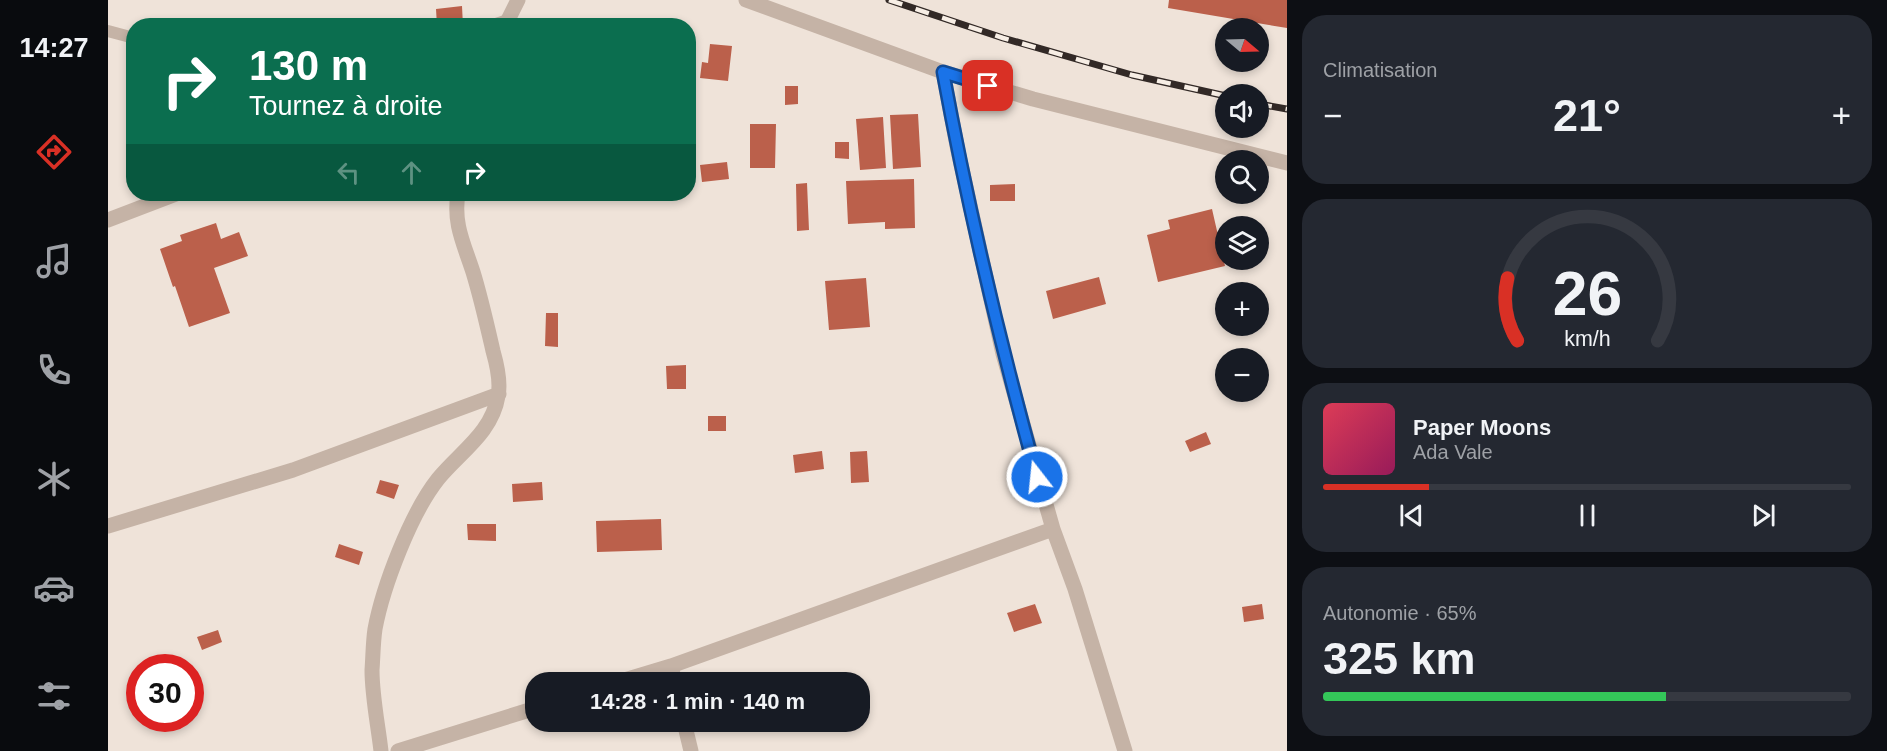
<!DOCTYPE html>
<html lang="fr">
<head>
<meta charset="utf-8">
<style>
  body { margin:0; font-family:Arial,sans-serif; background:#242831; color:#f1f3f6; height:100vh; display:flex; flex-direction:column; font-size:22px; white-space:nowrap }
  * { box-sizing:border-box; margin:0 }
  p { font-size:20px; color:#9ea1a6 }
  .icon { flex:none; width:33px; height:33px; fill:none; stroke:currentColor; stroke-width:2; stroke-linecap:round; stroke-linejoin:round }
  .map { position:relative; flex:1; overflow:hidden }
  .drawer { display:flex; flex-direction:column; gap:15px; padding:15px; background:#0d0f14; width:600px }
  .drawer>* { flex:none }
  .guide { position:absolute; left:18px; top:18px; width:570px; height:183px; border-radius:24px; box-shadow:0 3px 9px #0003; background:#0b6e4f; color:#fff; overflow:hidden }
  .needle { width:39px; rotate:109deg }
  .tools { position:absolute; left:1107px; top:18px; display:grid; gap:12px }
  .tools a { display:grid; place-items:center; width:54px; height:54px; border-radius:50%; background:#171b24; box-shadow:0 3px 9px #0003; font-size:30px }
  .speed { position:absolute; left:18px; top:654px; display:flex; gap:12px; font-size:30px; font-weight:700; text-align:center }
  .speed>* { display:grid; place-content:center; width:78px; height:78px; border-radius:50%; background:#171b24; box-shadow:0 3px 9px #0003; line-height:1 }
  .speed .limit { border:9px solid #d22; background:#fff; color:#111 }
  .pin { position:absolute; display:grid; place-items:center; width:51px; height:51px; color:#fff; margin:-26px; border-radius:12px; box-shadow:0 3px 9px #0006 }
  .me { position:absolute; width:66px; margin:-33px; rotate:344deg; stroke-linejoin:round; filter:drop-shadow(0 0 4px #0008) }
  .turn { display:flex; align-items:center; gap:21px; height:126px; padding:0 24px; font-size:27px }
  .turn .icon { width:78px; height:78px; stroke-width:2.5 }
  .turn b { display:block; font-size:42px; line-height:51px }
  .lanes { display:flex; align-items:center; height:57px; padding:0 24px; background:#0003; justify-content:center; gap:30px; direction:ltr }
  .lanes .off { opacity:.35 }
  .big { font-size:45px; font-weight:800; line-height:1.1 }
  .drawer .widget { flex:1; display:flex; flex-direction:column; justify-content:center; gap:9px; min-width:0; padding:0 21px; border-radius:24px; background:#242831 }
  .drawer .dial { align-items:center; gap:0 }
  .dial svg { height:156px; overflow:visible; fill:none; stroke:#363941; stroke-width:7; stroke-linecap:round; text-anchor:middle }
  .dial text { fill:#f1f3f6; stroke:none }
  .song { display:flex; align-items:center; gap:18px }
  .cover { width:72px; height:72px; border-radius:9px; background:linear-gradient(135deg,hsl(350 70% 55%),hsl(330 70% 35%)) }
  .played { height:6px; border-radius:3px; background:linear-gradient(90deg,#d93025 20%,#363941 20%) }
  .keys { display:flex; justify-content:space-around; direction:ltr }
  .heat { display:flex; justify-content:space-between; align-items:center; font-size:33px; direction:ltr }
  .charge { height:9px; border-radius:4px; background:linear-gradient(90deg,#34c759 65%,#363941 0) }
  .trip { position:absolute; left:417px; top:672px; width:345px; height:60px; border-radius:24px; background:#171b24; box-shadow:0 3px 9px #0003; font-weight:800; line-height:60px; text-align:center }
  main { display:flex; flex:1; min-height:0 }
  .tabs { display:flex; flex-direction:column; width:108px; justify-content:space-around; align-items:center; background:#090b0e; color:#9ea1a6 }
  .tabs .icon { width:42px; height:42px }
  .tabs .selected { color:#d93025 }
  .tabs b { font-size:27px; color:#f1f3f6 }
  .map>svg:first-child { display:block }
</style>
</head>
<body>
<main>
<nav class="tabs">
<b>14:27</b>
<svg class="icon selected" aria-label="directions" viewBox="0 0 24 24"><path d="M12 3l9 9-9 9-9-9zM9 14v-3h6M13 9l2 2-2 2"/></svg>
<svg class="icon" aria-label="music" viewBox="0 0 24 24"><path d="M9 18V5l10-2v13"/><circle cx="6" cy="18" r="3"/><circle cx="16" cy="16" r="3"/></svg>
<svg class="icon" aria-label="phone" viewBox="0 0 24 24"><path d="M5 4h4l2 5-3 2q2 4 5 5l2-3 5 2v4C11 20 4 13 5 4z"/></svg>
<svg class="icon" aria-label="climate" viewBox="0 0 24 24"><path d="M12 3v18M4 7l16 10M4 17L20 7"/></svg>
<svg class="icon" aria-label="car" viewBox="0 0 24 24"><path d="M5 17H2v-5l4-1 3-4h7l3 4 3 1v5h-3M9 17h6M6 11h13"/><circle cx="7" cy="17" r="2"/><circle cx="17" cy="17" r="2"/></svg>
<svg class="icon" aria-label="filters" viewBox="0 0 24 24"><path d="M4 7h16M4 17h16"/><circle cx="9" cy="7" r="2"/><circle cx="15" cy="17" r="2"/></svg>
</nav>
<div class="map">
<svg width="1179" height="751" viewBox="0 0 1179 751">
  <rect width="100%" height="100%" fill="#efe3d9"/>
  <path fill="#bb604b" d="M1061,0H1179V28L1060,8Z
    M354,6L355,26H329L328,9Z
    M602,44L624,46L620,81L592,78L594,62L600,63Z
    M677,86H690V104L677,105Z
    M810,114L813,167L785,169L782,115Z
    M775,117L778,168L752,170L748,119Z
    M24,124H26V141L22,140Z
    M642,124H668L667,168H642Z
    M727,142H741V159L727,158Z
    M619,162L621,179L594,182L592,165Z
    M806,179L807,228L777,229V222L740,224L738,181Z
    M699,183L701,230L689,231L688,184Z
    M907,184V201H882V185Z
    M1104,209L1117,266L1050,282L1039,235L1062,229L1060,220Z
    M108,223L113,239L131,232L140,256L106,268L122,313L81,327L67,286L65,287L52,249L74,241L72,235Z
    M991,277L998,304L945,319L938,291Z
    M758,278L762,327L721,330L717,281Z
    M438,313H450V347L437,346Z
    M578,365V389H559L558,366Z
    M600,416H618V431H600Z
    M1098,432L1103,444L1082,452L1077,441Z
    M714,451L716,469L687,473L685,455Z
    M759,451L761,482L743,483L742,452Z
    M272,480L291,485L286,499L268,493Z
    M434,482L435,500L405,502L404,484Z
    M553,519L554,550L489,552L488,521Z
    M359,524H388V541L360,540Z
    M231,544L255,552L251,565L227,557Z
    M927,604L934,623L906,632L899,613Z
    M1154,604L1156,619L1136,622L1134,607Z
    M110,630L114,642L94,650L89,637Z"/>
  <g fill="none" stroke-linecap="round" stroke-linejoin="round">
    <path stroke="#c5b3a6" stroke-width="12" d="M382,26L400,20
      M0,31L26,38"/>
    <path stroke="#c5b3a6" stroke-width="15" d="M638,0L835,72L925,99L1179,163
      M397,26L410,0
      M835,72L850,151L895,354L945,529L967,589L1017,751
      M0,220L68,194
      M0,526L185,470L391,394
      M510,682L563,666
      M567,682L563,666L945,529
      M576,722L583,751
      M273,751C270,725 264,696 264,670C265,657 265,642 267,629C275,586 303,513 330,479C352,452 384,433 390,396C393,382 389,365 385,351C379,325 373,298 365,272C356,244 345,224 350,194
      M290,751L428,708"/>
    <defs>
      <path id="rail" d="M781,0L895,38L1024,75L1118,96
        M1150,104L1179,109"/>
    </defs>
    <use href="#rail" stroke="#322926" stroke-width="7"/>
    <use href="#rail" stroke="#f7eee5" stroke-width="4.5" stroke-dasharray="14" stroke-linecap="butt"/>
  </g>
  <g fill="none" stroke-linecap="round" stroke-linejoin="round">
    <defs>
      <path id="route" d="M880,86L835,72C860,208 892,343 929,477"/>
    </defs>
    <use href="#route" stroke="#114b97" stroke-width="15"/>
    <use href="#route" stroke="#1a73e8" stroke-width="10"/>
  </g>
</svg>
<div class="tools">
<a><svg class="needle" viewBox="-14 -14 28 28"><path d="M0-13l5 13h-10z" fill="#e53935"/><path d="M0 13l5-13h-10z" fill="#9ea1a6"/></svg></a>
<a><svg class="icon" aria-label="sound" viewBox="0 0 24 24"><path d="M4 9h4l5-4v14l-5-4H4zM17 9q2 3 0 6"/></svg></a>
<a><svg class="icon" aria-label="search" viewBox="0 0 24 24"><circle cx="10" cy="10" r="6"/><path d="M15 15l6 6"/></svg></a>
<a><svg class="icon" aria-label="layers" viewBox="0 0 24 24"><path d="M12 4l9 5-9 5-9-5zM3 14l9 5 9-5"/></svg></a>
<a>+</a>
<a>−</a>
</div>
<div class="speed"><div class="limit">30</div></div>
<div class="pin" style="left:880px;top:86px;background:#d93025"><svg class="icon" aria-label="arrive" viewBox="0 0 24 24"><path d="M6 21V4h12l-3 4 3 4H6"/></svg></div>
<svg class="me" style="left:929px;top:477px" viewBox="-20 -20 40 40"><circle r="17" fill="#1a73e8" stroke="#fff" stroke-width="3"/><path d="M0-11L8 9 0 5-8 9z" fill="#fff"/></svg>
<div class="trip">14:28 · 1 min · 140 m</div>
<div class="guide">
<div class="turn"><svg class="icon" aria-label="right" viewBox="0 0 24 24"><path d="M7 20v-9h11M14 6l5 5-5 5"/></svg><div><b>130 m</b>Tournez à droite</div></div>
<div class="lanes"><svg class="icon off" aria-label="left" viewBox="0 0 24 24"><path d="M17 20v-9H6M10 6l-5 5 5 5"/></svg><svg class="icon off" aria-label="ahead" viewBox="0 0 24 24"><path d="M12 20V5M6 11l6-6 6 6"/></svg><svg class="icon" aria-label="right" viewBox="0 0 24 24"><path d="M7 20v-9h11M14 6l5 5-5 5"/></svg></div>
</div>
</div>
<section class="drawer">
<div class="widget"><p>Climatisation</p>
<div class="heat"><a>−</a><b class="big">21°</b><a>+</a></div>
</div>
<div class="widget dial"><svg viewBox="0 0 100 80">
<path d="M14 69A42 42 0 1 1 86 69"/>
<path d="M14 69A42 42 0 0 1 9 37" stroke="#d93025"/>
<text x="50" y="56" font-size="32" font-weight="700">26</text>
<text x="50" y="72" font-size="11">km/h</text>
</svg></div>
<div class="widget">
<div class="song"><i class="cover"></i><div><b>Paper Moons</b><p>Ada Vale</p></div></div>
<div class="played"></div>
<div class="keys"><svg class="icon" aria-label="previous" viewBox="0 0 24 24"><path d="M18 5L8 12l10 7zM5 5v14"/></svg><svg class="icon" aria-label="pause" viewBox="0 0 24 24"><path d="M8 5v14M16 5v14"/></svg><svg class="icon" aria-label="next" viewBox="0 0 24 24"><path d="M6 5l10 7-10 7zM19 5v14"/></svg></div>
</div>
<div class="widget"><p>Autonomie · 65%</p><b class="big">325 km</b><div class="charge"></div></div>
</section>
</main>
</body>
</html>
